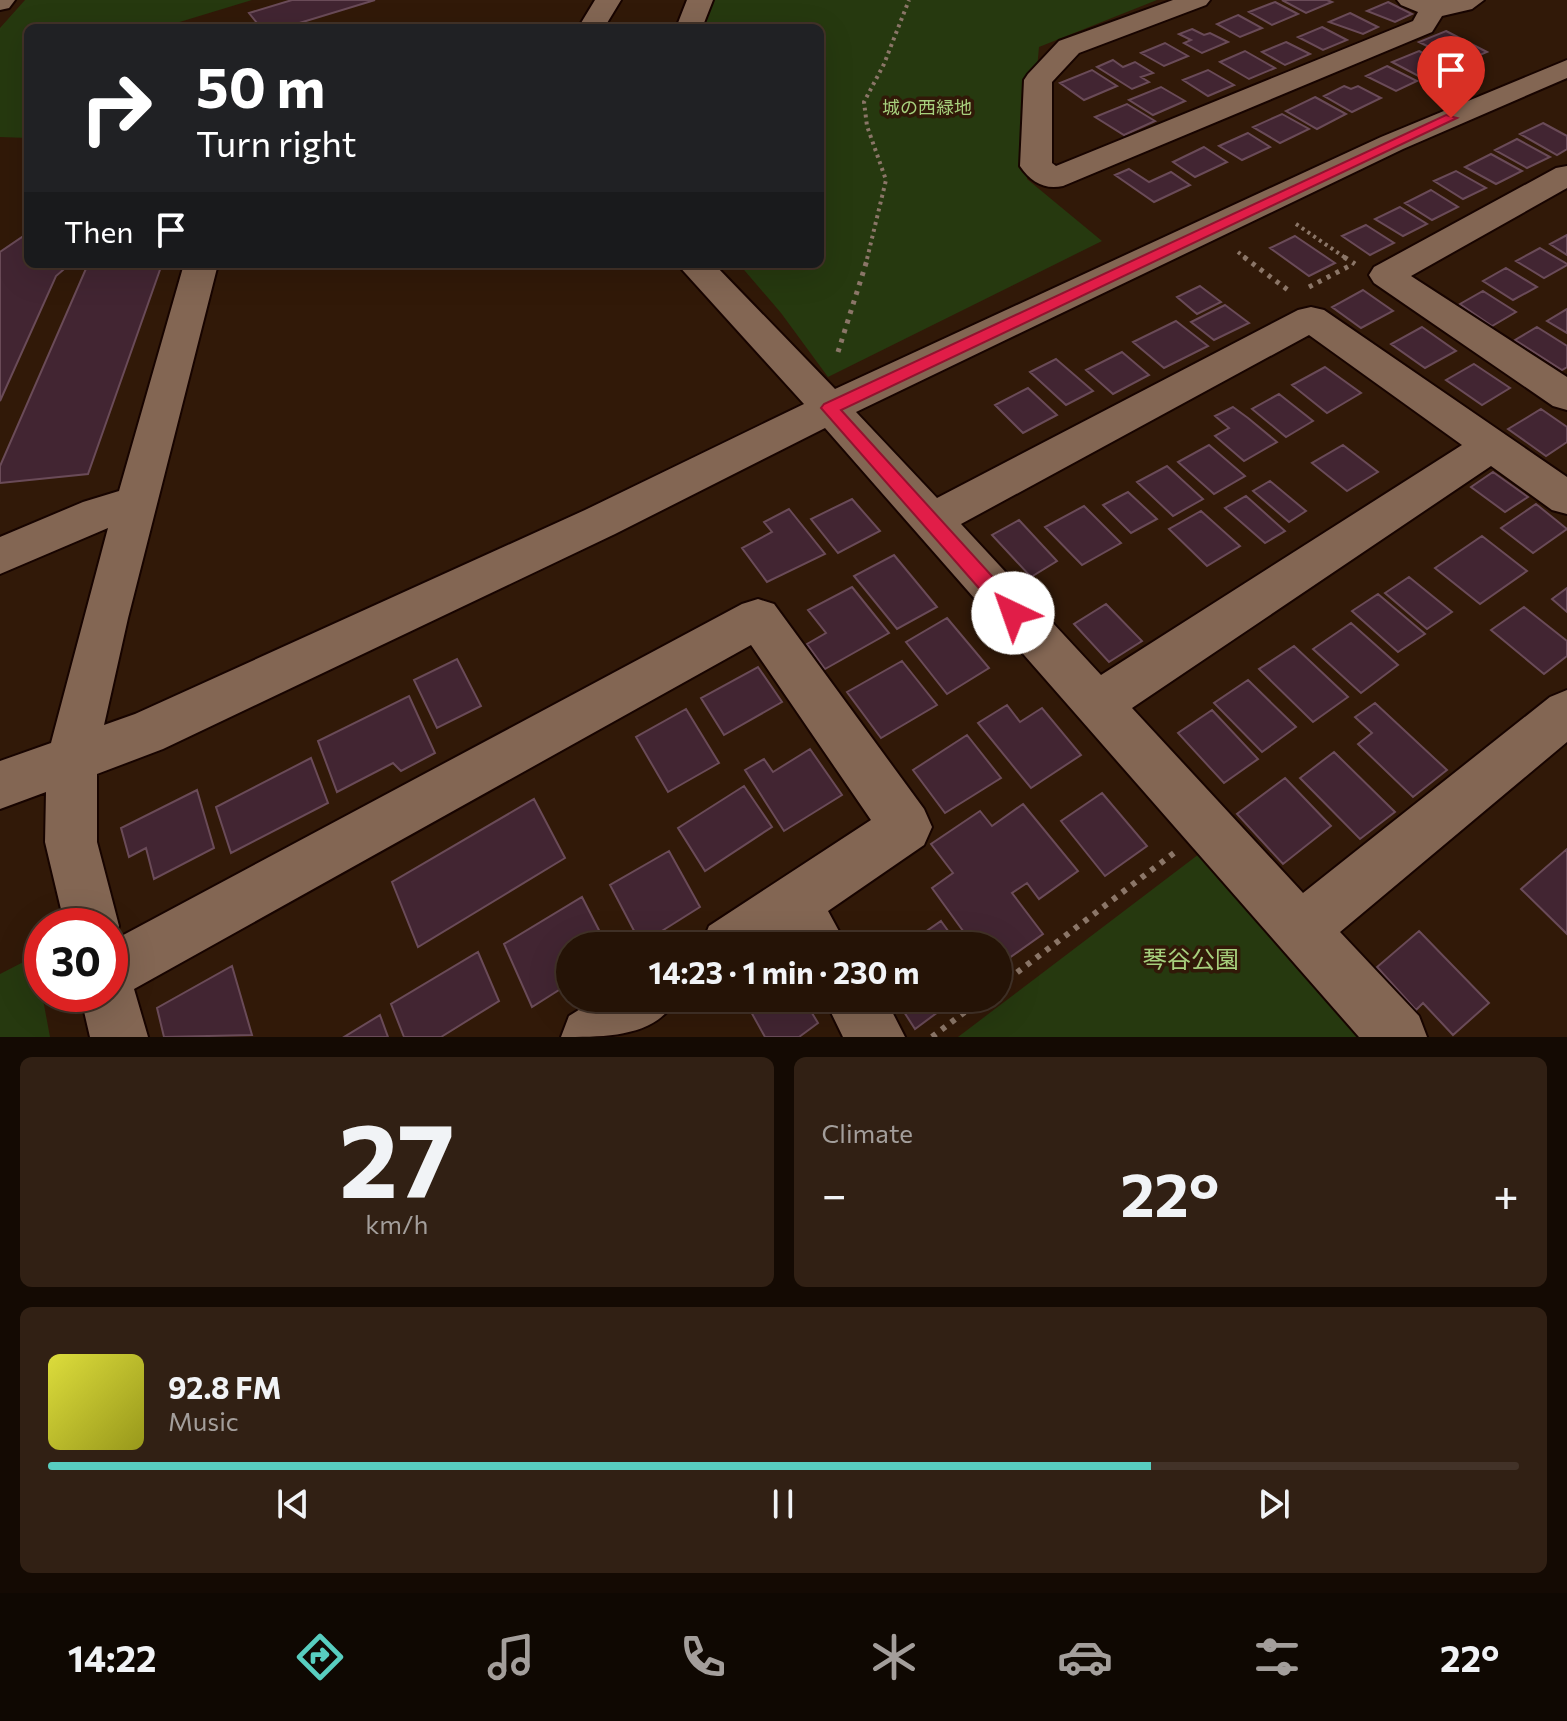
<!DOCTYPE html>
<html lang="en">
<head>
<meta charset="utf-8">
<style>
  body { margin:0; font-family:Commissioner,"Noto Sans JP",sans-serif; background:#312014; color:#f1f3f6; height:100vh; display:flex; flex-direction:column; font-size:30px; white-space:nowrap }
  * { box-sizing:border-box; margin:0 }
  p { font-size:26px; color:#a39e9b }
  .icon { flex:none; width:44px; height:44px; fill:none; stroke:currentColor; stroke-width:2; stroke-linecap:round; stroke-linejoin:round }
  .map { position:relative; height:1037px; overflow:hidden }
  .side { display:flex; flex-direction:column; gap:20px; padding:20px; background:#140a03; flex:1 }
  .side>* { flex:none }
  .banner { position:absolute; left:24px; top:24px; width:800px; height:244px; border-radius:12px; box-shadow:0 8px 32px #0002,0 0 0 2px #423228; background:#202124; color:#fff; overflow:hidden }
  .speed { position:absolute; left:24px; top:908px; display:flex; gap:16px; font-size:40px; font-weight:700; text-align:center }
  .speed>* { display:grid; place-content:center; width:104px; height:104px; border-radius:50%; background:#251306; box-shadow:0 8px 32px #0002,0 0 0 2px #423228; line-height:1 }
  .speed .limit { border:12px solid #d22; background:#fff; color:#111 }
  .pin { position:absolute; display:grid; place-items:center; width:68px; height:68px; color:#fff; margin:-82px -34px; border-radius:50% 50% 50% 0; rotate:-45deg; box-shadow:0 0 8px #0007 }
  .pin .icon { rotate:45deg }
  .me { position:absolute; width:88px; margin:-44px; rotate:318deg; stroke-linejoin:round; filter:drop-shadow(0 0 6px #0008) }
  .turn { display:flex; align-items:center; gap:28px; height:168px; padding:0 40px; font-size:36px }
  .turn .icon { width:104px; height:104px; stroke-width:2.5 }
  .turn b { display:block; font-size:56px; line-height:68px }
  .then { display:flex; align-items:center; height:76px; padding:0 40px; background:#0003; gap:16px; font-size:30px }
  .big { font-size:60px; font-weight:700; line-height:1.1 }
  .side .tile { flex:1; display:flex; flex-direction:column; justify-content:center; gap:12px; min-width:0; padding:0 28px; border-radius:12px; background:#312014 }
  .side .dial { align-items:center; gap:0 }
  .dial b { font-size:104px; line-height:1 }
  .song { display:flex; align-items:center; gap:24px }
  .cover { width:96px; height:96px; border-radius:12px; background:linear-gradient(135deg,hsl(60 70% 55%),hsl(60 70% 35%)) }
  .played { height:8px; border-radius:4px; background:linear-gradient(90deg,#58cec0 75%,#423228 75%) }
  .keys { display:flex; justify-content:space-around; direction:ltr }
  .heat { display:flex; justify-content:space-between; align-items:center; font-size:44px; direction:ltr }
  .side .tiles { flex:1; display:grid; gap:20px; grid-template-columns:1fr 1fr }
  .tile:last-child { grid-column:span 2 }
  .trip { position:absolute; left:556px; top:932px; width:456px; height:80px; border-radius:40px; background:#251306; box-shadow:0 8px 32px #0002,0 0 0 2px #423228; font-weight:700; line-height:80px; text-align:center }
  .tab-bar { display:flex; height:128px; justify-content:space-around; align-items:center; background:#0f0802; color:#a39e9b }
  .tab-bar .icon { width:56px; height:56px }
  .tab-bar .current { color:#58cec0 }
  .tab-bar b { font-size:36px; color:#f1f3f6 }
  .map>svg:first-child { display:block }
</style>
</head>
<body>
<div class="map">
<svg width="1567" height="1037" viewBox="0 0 1567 1037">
  <rect width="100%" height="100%" fill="#311908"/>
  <path fill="#26390f" d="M25,0H252L160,28H28V138L0,137V28Z
    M707,0H1157L1039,47L1027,179L1102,241L828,377L781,313L739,264H820V28H699Z
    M1203,851L1370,1037H958Z
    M35,956L50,1037H0V974Z"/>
  <path fill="#422532" stroke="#6a4b58" stroke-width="2" d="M292,0H375L283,28H261L249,13Z
    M1282,0H1327L1332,2L1306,13Z
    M1275,2L1298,14L1272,25L1249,12Z
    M1388,2L1412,14L1395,22L1367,11Z
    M1350,13L1378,27L1363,34L1329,22Z
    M1238,15L1262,28L1240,37L1217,24Z
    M1322,27L1347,40L1323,50L1298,37Z
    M1192,29L1204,35L1210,33L1228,42L1202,53L1184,43L1191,40L1179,34Z
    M1446,31L1487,52L1461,63L1419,42Z
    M1286,42L1310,54L1285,65L1262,52Z
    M1165,43L1188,56L1164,66L1141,53Z
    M1245,51L1275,68L1249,79L1220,62Z
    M1419,51L1451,68L1424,79L1392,62Z
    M1113,60L1123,67L1135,62L1153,73L1141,77L1149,82L1132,89L1097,67Z
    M1387,66L1417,81L1396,91L1366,76Z
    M1092,70L1117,86L1084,100L1060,83Z
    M1208,70L1234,85L1208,96L1183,80Z
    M1344,86L1351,89L1358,86L1381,98L1352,112L1324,96Z
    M1161,87L1185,101L1153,115L1129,100Z
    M1315,97L1346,114L1317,129L1286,111Z
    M1127,104L1155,121L1124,135L1095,117Z
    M1282,114L1309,129L1280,143L1253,127Z
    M1543,123L1567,136V149L1557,155L1520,134Z
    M1248,133L1270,147L1242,160L1219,146Z
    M1517,139L1550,157L1527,168L1495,150Z
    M1204,147L1227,162L1195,177L1173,162Z
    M1491,154L1522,171L1496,184L1465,167Z
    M1129,169L1149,182L1171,172L1190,185L1154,202L1115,175Z
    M1456,171L1486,188L1463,199L1434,181Z
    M1431,190L1458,207L1432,220L1405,203Z
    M1400,207L1427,224L1403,236L1375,219Z
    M1366,225L1394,243L1370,255L1342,236Z
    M28,233V264H70L56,276L0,401V252Z
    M1567,235V255L1550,244Z
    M1295,236L1335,263L1309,276L1270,248Z
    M1540,248L1567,264V265L1544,278L1516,261Z
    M88,264H162L88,474L0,483V466Z
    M1506,268L1537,287L1513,300L1483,281Z
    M1200,286L1221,302L1197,314L1177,297Z
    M1363,290L1393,311L1361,328L1332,307Z
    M1483,291L1516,312L1492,326L1460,304Z
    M1225,305L1249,323L1214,340L1191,322Z
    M1567,309V333L1547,321Z
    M1176,321L1208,346L1164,368L1133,342Z
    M1422,327L1456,351L1425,368L1391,344Z
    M1537,327L1567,346V367L1562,370L1515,340Z
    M1122,352L1149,375L1113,394L1086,370Z
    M1056,359L1093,391L1066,405L1030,372Z
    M1474,364L1510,388L1482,405L1446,380Z
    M1325,367L1361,393L1327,413L1292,385Z
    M1028,388L1057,415L1023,433L995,405Z
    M1279,394L1313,421L1286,437L1252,409Z
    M1233,407L1248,418L1277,442L1244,461L1215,436L1229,428L1215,416Z
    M1541,409L1567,427V442L1546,456L1508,429Z
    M1209,445L1245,476L1214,494L1178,462Z
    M1343,445L1378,472L1347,491L1312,463Z
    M1167,466L1203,499L1173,516L1137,482Z
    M1493,472L1528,497L1505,512L1471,487Z
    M1270,481L1306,511L1289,522L1253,491Z
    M1128,492L1157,519L1131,533L1103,505Z
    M1246,496L1285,531L1265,543L1225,508Z
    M852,499L880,531L838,553L811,519Z
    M1536,504L1567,529L1533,553L1501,528Z
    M1084,506L1121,543L1082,565L1045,527Z
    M789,509L825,554L767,582L742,548L772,532L764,522Z
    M1201,511L1240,546L1207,566L1169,529Z
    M1019,520L1057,561L1031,577L992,535Z
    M1482,536L1527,571L1480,604L1435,568Z
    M894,555L937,607L897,629L854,576Z
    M1409,577L1452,612L1427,629L1385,593Z
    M852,587L889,633L825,669L807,644L826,633L808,610Z
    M1567,588V612L1552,599Z
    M1378,594L1425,634L1398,652L1352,611Z
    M1106,604L1142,641L1109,662L1074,624Z
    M1524,607L1567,641V656L1544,674L1491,630Z
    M947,618L989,668L947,694L906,642Z
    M1351,623L1398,665L1361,693L1313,649Z
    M1294,646L1348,697L1313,722L1259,669Z
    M457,659L481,706L437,728L414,680Z
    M902,661L937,705L881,738L847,692Z
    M758,667L782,702L724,735L701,698Z
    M1248,680L1296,727L1262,752L1214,703Z
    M409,696L435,753L401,771L393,763L337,792L318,741Z
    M1375,703L1447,770L1413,797L1358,744L1372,733L1355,717Z
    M1007,705L1020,722L1042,708L1081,755L1031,788L978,723Z
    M686,709L719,763L668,792L636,737Z
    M1212,710L1258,759L1224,783L1178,733Z
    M967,735L1001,778L945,813L913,770Z
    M810,749L842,795L784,831L745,770L764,759L773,772Z
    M1334,752L1395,812L1360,839L1300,778Z
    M311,758L328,803L231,853L216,807Z
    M1285,778L1331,826L1283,864L1237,814Z
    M744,786L772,827L705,871L678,828Z
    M197,790L214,848L154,879L146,848L129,857L121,828Z
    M1102,793L1147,846L1105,876L1061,821Z
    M534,799L565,858L418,947L392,882Z
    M1023,804L1078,871L1039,899L1027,883L1012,893L1043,934L998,966V946H974L932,888L953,873L931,844L980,811L992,826Z
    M1567,849V934L1521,889Z
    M669,851L700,907L641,944L610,885Z
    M582,897L603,938L590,946H570V983L532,1007L504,944Z
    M941,921L959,946H905Z
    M1419,931L1489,1003L1453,1035L1423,1003L1416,1010L1377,967Z
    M478,952L499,1001L441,1037H404L391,1004Z
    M232,966L252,1035L164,1037L157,1008Z
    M749,998H803L818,1023L799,1037H765L745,1001Z
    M895,998H957L915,1029Z
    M380,1015L388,1037H344Z"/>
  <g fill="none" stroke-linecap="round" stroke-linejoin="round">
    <defs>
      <path id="minor" d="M0,0H15L9,8L0,10Z
        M595,0H621L604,28H578Z
        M687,0H713L702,28H676Z
        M1173,0H1210L1206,5L1079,53L1052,82V163L1056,166L1413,21L1418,12L1401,5L1397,0H1484L1472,9L1442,16L1432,32L1063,186C1044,190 1031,182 1020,166L1024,80L1028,74L1059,41Z
        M1567,60V78L1403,149L856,412L937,498L1298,310L1311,307L1324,310L1567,477V514L1552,510L1491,466L1132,708L1303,893L1550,697L1567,690V742L1340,932L1419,1016L1427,1037H1359L825,428L615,534L163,749L97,774V842L119,926L114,940L742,604L758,599L774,604L924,809L932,827L924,845L828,911L847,946H788L785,941L777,946H701L709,926L871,820L751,645L134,989L148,1037H90L80,994H110V926H65L45,842L46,792L0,809V761L51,743L108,528L0,574V537L83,502L119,491L184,264H218L128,618L104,725L135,714L585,510L804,404L677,264H714L835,389L1381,137ZM1309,335L1462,445L1101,675L961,524Z
        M1567,166V188L1411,276L1567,377V410L1553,406L1374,283L1369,275L1374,267L1556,168Z
        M598,998H677C656,1037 608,1037 561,1037L569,1016Z
        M824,998H885L905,1037H843Z"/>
    </defs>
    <use href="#minor" stroke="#170400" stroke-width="4"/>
    <path stroke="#8b7668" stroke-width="4" stroke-dasharray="3 4" stroke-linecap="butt" d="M1296,224L1347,259
      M1238,252L1247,259
      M867,259L886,180L867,126L864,102L884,64L909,0"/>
    <path stroke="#8b7668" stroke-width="5" stroke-dasharray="4 6" stroke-linecap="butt" d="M1244,257L1292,293
      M1344,257L1355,264
      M1309,287L1353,264
      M838,352L868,257"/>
    <path stroke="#8b7668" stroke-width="6" stroke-dasharray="5 7" stroke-linecap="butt" d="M998,987L1174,853
      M932,1037L983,998"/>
    <use href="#minor" fill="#836653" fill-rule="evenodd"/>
  </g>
  <path fill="#e11d48" stroke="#92132f" stroke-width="2" d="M1446,115L1457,118L841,410L1020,607L1023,613L1020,619L1013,621L1006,619L821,408L824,404Z"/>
  <g text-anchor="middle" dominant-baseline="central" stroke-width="7" stroke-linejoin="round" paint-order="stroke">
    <g font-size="18" fill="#a7d07d" stroke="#311908">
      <text x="927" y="107">城の西緑地</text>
    </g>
    <g font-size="24" fill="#a7d07d" stroke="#311908">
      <text x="1191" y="958">琴谷公園</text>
    </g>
  </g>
</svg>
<div class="speed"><div class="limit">30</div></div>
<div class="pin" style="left:1451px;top:118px;background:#d93025"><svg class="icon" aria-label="arrive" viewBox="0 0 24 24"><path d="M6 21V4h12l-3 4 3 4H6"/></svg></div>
<svg class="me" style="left:1013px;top:613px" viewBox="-20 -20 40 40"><circle r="19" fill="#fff"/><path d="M0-13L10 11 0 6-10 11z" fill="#e11d48"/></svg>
<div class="trip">14:23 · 1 min · 230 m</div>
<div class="banner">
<div class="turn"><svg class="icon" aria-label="right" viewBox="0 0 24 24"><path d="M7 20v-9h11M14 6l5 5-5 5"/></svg><div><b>50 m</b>Turn right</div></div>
<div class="then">Then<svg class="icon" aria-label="arrive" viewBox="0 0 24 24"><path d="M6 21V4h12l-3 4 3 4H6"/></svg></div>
</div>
</div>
<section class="side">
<div class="tiles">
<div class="tile dial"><b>27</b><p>km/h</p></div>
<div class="tile"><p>Climate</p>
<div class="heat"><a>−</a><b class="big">22°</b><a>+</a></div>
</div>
<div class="tile">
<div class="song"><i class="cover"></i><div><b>92.8 FM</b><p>Music</p></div></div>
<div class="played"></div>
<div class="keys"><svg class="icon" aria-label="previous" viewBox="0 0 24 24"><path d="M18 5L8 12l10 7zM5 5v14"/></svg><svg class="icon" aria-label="pause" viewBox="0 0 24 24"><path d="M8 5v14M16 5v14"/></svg><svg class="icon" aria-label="next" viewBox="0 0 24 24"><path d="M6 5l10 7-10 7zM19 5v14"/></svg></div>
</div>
</div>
</section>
<nav class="tab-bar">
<b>14:22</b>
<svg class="icon current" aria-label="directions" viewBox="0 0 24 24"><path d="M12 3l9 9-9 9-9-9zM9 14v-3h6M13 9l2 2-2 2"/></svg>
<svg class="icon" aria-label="music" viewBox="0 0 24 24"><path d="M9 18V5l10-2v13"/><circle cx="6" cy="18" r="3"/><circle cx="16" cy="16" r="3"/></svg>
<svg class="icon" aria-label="phone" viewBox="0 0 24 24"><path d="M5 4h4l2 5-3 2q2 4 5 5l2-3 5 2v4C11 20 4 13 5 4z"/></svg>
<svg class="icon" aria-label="climate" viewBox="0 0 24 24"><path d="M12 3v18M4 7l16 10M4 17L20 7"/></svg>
<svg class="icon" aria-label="car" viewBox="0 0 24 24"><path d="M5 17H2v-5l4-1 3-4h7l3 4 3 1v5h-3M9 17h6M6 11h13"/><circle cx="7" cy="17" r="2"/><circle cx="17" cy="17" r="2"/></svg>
<svg class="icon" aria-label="filters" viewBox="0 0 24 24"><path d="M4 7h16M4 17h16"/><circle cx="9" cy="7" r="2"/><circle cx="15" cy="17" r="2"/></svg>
<b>22°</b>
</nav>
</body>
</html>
